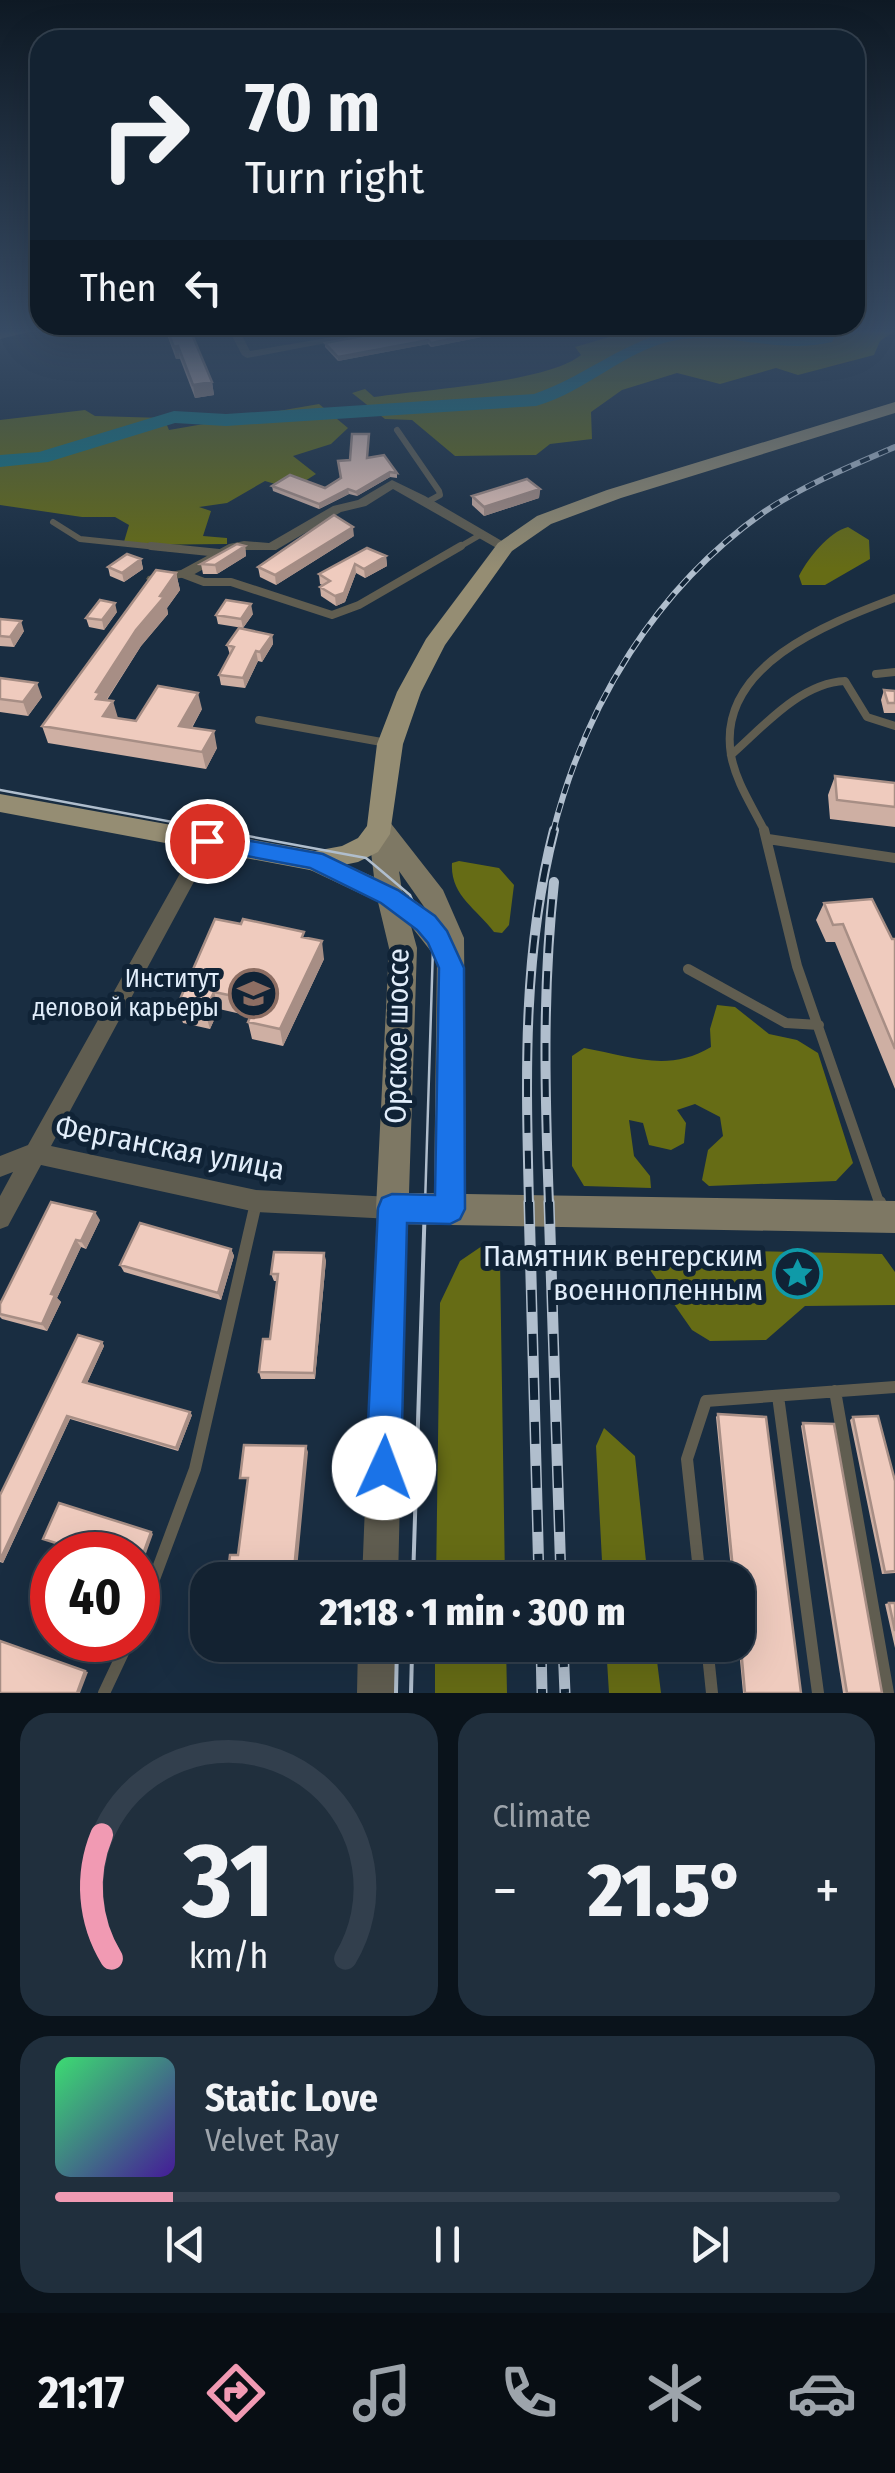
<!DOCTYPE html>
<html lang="en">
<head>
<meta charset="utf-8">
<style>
  body { margin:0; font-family:"Fira Sans Condensed",sans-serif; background:#202f3d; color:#f1f3f6; height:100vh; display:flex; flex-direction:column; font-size:38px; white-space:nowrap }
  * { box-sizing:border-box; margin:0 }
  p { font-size:32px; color:#9da4ab }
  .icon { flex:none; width:55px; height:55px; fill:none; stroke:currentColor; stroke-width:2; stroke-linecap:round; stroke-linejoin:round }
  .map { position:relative; height:1693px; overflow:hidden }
  .details { display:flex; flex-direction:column; gap:20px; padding:20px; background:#0a131b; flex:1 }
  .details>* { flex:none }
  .top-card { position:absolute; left:30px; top:30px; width:835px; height:305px; border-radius:30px; box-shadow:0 10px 40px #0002,0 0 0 2px #323f4d; background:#132231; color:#f1f3f6; overflow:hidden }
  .speed { position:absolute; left:30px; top:1532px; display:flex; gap:20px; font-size:50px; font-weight:700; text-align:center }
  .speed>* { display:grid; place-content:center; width:130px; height:130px; border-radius:50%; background:#132231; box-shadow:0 10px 40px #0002,0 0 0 2px #323f4d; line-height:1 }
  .speed .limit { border:15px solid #d22; background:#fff; color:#111 }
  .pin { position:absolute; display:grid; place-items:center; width:85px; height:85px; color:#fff; margin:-42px; border:5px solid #fff; border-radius:50%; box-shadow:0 2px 10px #0007 }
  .me { position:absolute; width:110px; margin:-55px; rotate:2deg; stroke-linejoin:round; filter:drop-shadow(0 0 8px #0008) }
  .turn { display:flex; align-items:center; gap:35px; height:210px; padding:0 50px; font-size:45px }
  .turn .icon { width:130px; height:130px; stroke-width:2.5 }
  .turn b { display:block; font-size:70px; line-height:85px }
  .then { display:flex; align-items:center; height:95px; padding:0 50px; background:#0003; gap:20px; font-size:38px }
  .big { font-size:75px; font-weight:800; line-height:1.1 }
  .details .tile { flex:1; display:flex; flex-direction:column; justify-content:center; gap:15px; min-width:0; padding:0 35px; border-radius:30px; background:#202f3d }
  .details .dial { align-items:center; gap:0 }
  .dial svg { height:260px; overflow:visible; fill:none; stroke:#323f4d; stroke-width:7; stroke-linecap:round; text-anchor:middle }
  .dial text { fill:#f1f3f6; stroke:none }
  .song { display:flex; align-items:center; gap:30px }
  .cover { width:120px; height:120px; border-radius:15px; background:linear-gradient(135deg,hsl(140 70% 55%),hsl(260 70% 35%)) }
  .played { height:10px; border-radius:5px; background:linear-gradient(90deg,#f19ab3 15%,#323f4d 15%) }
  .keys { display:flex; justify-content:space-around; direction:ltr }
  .heat { display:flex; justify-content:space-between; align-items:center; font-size:55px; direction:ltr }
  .details .tiles { flex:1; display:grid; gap:20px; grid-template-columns:1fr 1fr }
  .tile:last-child { grid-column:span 2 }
  .trip { position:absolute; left:190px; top:1562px; width:565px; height:100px; border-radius:30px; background:#132231; box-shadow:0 10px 40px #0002,0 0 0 2px #323f4d; font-weight:800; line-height:100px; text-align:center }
  .dock { display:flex; height:160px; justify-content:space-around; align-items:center; background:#080e14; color:#9da4ab }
  .dock .icon { width:70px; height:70px }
  .dock .current { color:#f19ab3 }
  .dock b { font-size:45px; color:#f1f3f6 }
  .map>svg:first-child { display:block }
</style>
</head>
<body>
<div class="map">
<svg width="895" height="1693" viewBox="0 0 895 1693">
  <rect width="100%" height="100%" fill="#192d41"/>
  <path fill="#666c15" d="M627,332H893L880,341L874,355L798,375L776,368L720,384L677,373L622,390L591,412L592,439L550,444L536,455L455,456L412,420L385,419L352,393L365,389L374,397C425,389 546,383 581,355L575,347Z
    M319,404L348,428L331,444L293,456L316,474L305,481L288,476L275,484L265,481L227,503L199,507L211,511L203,536L227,538V544L123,545L129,525L115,517H82L0,505V420L85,410L95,416L164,418L169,430Z
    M848,527L869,540L870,559L825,585H802L799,576C808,558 829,532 848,527Z
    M459,861L499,868L514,885L509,925L502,933L494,932C476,908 450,895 452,863Z
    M717,1005L735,1007L769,1034L797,1040L818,1053L853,1163L836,1181L709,1186L702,1180L708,1150L723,1136L720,1117L695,1104L677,1110L686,1123L684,1143L671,1150L649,1145L643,1123L629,1120L634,1156L650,1176L651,1188L584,1186L572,1166V1056L584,1048C630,1056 668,1073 711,1047L710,1029Z
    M482,1246L500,1259L505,1580H436L440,1303L460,1261Z
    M663,1249L882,1254L895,1272V1305L805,1306L766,1340L710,1341L692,1330L648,1267Z
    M604,1428L635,1456L648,1580H603L596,1446Z
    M435,1645H506L507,1693H435Z
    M606,1645H655L661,1693H609Z"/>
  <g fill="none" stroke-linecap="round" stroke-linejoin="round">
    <path fill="#147781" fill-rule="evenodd" d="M667,332H740L797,337L837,332L832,342C779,355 729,331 677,340C625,349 587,392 536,406L226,426L175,423L48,462L0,467V455L39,452L174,411L226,414L534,394C581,378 619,345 667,332Z"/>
    <path stroke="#605d50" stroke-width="6" d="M397,430L439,491L440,495L429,501
      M53,522L80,539L176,549
      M456,549L480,535"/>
    <path stroke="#605d50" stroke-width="8" d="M151,546L219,553
      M183,574L204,582H231L332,615L359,605L461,546
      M876,674L895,672
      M259,720L387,743
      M731,755C763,727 800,683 845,681L867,717L895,726
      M765,832C753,807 736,783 731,755C716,665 829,623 895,598"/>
    <path stroke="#605d50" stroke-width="10" d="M764,830L797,966L880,1205
      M768,839L895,858
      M688,969L786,1023L819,1025"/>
    <path stroke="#605d50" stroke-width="12" d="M880,1202L883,1212
      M835,1391L888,1693
      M778,1396L818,1693
      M700,1580L687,1459L706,1401L895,1387
      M138,1622L195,1469L256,1203
      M707,1645L712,1693
      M104,1693L129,1640"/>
    <path fill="#605d50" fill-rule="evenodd" d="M230,332H240L250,351L363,332H384L247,358L242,355Z
      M392,480L425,496L512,547L505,551L500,550L393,489L366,506L341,512L276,550H238L191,576L153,583L146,579L148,576L181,570L229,544L244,541L269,543L333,506L358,500Z
      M207,835L216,841L51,1146L256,1190L392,1197L400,1200L403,1208L400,1216L392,1219L256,1212L41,1165L8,1226L0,1229V1196L13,1172L0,1177V1156L28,1145L201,836Z"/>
    <path fill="#605d50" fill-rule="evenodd" d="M392,1194L402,1198L407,1208L398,1580H362L377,1208L382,1198Z
      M358,1645H396L395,1693H357Z"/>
    <path fill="#7e7864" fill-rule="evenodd" d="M0,332H29L0,339Z
      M380,818L389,821L443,890L464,938L466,1194L895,1201V1233L392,1224L380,1219L376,1208L389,948L378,902L306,868L302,861L306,854L315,851L374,877L368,827L371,821ZM399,871L425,908L402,891ZM411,926L437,959L434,1193H409L417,948Z"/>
    <path fill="#958d73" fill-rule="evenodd" d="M895,402V413L621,498L551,524L512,551L445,645L421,692L403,744L390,834L378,852L358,862L315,871L0,812V794L315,851L342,846L358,838L367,826L377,744L397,692L426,639L498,543L537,516L607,490Z"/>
    <path stroke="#b0becd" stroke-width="2.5" d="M0,790L366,858L410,895L433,947L425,1205"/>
    <path stroke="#b0becd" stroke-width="4" d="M413,1580L425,1202
      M396,1693L397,1645
      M411,1693L412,1653"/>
    <defs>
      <path id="rail-far2" d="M553,832C585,705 656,588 764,512C804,485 851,466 895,447"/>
      <path id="rail-far1" d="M529,1205C526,1077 522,955 554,830
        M549,1205C545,1097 542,990 554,882"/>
      <path id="rail" d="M529,1202L539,1580
        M549,1202L561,1580
        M541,1645L542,1693
        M563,1645L565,1693"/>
    </defs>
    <use href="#rail-far2" stroke="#b0becd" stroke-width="6"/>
    <use href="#rail-far1" stroke="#b0becd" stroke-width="10"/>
    <use href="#rail" stroke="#b0becd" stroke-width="11"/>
    <use href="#rail-far2" stroke="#102336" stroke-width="4" stroke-dasharray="10" stroke-linecap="butt"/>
    <use href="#rail-far1" stroke="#102336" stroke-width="6" stroke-dasharray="18" stroke-linecap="butt"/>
    <use href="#rail" stroke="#102336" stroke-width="8" stroke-dasharray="22" stroke-linecap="butt"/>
  </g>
  <path fill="#ceafa3" d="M166,332H191L212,382L214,395L195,398L180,359H176Z
    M507,332L431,347L428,344L338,361L325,347V343Z
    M368,458L397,473V478L390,477L357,496L349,494L319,509L273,491L272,486L325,488Z
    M540,489L539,498L484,516L472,505V496Z
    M354,536L276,585L260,577L258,567Z
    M245,546L246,556L217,574H203L201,564Z
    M386,556L387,566L365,578L356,573L345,602L336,606L321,596L320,587L322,585L320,584L319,574Z
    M141,559L143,569L124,582L110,576L108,567Z
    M176,573L180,590L167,608L168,614L141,646L107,700L118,719L136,721L202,709L192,728L217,748L206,769L48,743L42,726Z
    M117,612L104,630L89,627L86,618Z
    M253,614L243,628L218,624L216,615Z
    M0,619L24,631L14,647L0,646Z
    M272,635L273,644L262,662L258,661L245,688L221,685L219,675L230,655L227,645Z
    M0,678L42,697L28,716L0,712Z
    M884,690L895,691V713H884L881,700Z
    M835,776L895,783V827L830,819L828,795Z
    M824,903L892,939H895V1089L835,942H826L816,920Z
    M305,937L324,959L283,1046L252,1039L248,1022L250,1016L219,1009L210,1029L183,1023L177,1006Z
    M100,1220L86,1249L81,1247L57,1298L61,1302L47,1331L2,1319L0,1317V1304Z
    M231,1249L234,1256L221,1300L124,1272L120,1265Z
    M326,1260L315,1379H261L259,1372L270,1339L277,1281H274L271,1274Z
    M102,1342L104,1346L87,1383L192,1415L178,1451L70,1419L3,1563L0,1562V1495Z
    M718,1414L801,1693H743L738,1639V1580H732L716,1417Z
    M853,1417L895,1481V1573L882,1574L850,1420Z
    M803,1423L882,1693H843L801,1426Z
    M889,1603H895V1648L885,1604Z"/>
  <path fill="#a78e85" d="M315,332H341L315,336Z
    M486,332H507L431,347V343Z
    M428,340V344L338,361V357Z
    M178,346L180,359H176L174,347Z
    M212,382L214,395L195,398L193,385Z
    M390,472V477L357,496L356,492Z
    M348,489L349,494L319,509V504Z
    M540,489L539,498L484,516V507Z
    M353,527L354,536L276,585L275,575Z
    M245,546L246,556L217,574L215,565Z
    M386,556L387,566L365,578L364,569Z
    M141,559L143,569L124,582L122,573Z
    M355,564L356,573L345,602L336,606L335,596Z
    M176,573L180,590L167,608L168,614L141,646L103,705L96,699V692L136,630Z
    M115,603L117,612L104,630L102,620Z
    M251,604L253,614L243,628L241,619Z
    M21,621L24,631L14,647L10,637Z
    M272,635L273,644L262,662L260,652Z
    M256,651L258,661L245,688L243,678Z
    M37,683L42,697L28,716L23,702Z
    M198,693L202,709L183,743L179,726Z
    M113,701L118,718L103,716Z
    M214,731L217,748L206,769L202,752Z
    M322,941L324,959L283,1046L280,1029Z
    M214,992L219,1009L210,1029L205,1012Z
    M95,1212L100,1220L86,1249L81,1241Z
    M76,1240L81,1247L57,1298L61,1302L47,1331L42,1324L51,1294Z
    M231,1249L234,1256L221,1300L218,1293Z
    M324,1253L326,1260L315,1379L314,1373Z
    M102,1342L104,1346L86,1385L83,1382Z
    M190,1412L192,1415L178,1451L176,1448Z
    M67,1416L70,1419L3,1563L0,1561Z
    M306,1446L308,1452L296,1580H293Z
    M151,1532L153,1534L140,1570L138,1568Z
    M85,1671L88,1672L80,1693H77Z"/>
  <path fill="#efcbbe" stroke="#a78e85" stroke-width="2.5" d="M168,332H191L212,382L193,385L178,346L174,347Z
    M383,332H486L431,343L428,340L338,357L325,343Z
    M352,434H369L367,458L384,455L397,473L390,472L356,492L348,489L319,504L272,486L290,475L325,488L341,478L338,461L350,460Z
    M527,479L540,489L484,507L472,496Z
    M334,515L353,527L275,575L258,567Z
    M237,544L245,546L215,565L201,564Z
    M367,548L386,556L364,569L355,564L344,593L335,596L320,587L330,581L319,574Z
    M127,554L141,559L122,573L108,567Z
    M156,570L176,573L160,596L164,597L136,630L96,692L100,693L96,699L113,701L103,716L136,721L158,686L198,693L179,726L214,731L202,752L42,726Z
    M100,600L115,603L102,620L86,618Z
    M226,600L251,604L241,619L216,615Z
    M0,619L21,621L10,637L0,636Z
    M239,628L272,635L260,652L256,651L243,678L219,675L234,647L227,645Z
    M0,678L37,683L23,702L0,699Z
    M884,690L895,691V703H888Z
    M835,776L895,783V807L837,800Z
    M872,899L892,939H895V1049L843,924L833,925L824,903Z
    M215,919L241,924L243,919L304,932L302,937L322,941L280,1029L248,1022L257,1001L214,992L205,1012L177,1006Z
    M51,1202L95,1212L81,1241L76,1240L51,1294L55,1295L42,1324L0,1314V1304Z
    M140,1223L231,1249L218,1293L120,1265Z
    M274,1252L324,1253L314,1373L259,1372L263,1339H270L278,1274H271Z
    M78,1335L102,1342L83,1382L190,1412L176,1448L67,1416L0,1560V1495Z
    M718,1414L766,1417L801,1693H745L738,1614V1580H734Z
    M878,1416L895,1481V1571L885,1572L853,1417Z
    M803,1423L834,1424L882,1693H847Z
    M244,1445L306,1446L293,1580H227L230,1555H238L248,1478H240Z
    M59,1503L151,1532L138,1568V1555H94L43,1539Z
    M889,1603H895V1631Z
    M0,1641L85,1671L77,1693H0Z"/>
  <linearGradient id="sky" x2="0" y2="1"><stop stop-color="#0e1924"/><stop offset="0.58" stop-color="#384c65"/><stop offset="1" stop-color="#384c65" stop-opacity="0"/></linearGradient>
  <rect width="895" height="569" fill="url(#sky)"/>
  <path fill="#1a73e8" stroke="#114b97" stroke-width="2.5" d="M207,833L323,854L398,890L435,916L447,931L464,968L465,1209L460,1219L450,1224L407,1223L401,1468L396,1481L384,1486L371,1481L366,1468L378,1208L382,1198L392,1194L435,1195L439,968L428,943L417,930L381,903L310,868L199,847L195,841Z"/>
  <defs>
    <symbol id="university-ring" viewBox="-11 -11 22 22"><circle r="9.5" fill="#102336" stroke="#8d6e63" stroke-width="1.5"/><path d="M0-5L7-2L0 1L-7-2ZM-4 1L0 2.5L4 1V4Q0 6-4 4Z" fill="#8d6e63"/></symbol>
    <symbol id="sight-ring" viewBox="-11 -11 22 22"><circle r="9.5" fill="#102336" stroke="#0f9aa8" stroke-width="1.5"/><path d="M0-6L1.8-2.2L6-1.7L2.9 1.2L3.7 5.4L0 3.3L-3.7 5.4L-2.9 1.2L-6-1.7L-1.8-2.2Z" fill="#0f9aa8"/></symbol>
  </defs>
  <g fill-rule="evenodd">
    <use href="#university-ring" x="226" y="966" width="55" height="55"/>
    <use href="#sight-ring" x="770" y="1246" width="55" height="55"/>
  </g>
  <g text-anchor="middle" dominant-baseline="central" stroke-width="10" stroke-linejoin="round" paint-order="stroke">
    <g font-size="25" fill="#e1edfa" stroke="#102336" text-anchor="end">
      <text x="219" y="979">Институт<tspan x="219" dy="29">деловой карьеры</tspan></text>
    </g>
    <g font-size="30" fill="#e1edfa" stroke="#102336">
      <text transform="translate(397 1036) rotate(-89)">Орское шоссе</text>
      <text transform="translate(170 1148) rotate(11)">Ферганская улица</text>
    </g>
    <g font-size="30" fill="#e1edfa" stroke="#102336" text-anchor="end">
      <text x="763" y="1256">Памятник венгерским<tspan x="763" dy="34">военнопленным</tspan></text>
    </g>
  </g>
</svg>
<div class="speed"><div class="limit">40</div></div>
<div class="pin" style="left:207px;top:841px;background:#d93025"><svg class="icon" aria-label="arrive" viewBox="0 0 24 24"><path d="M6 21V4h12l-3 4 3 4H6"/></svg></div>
<svg class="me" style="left:384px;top:1468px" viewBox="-20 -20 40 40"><circle r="19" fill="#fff"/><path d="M0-13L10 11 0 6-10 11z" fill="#1a73e8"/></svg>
<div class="trip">21:18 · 1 min · 300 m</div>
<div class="top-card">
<div class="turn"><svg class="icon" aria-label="right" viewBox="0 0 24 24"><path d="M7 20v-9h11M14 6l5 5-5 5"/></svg><div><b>70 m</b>Turn right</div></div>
<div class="then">Then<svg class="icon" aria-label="left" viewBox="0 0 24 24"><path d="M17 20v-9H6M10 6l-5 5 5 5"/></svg></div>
</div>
</div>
<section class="details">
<div class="tiles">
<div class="tile dial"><svg viewBox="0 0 100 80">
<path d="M14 69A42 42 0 1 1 86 69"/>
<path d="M14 69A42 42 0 0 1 11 31" stroke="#f19ab3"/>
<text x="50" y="56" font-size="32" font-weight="700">31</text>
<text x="50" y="72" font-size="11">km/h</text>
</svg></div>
<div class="tile"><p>Climate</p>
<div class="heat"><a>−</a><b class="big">21.5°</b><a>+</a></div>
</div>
<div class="tile">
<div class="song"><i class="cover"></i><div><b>Static Love</b><p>Velvet Ray</p></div></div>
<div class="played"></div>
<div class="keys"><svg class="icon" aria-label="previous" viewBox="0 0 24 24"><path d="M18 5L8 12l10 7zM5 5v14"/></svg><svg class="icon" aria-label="pause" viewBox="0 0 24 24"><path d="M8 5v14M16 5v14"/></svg><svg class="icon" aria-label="next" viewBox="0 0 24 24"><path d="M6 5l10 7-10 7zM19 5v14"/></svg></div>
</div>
</div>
</section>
<nav class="dock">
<b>21:17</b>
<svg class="icon current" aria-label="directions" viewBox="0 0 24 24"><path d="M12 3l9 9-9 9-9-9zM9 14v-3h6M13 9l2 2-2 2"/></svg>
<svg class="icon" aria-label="music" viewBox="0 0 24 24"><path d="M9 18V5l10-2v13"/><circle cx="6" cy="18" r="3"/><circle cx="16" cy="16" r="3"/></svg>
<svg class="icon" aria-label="phone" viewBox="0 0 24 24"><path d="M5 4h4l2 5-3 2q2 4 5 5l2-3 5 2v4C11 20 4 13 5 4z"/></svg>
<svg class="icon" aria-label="climate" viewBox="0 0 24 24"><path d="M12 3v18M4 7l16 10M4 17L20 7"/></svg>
<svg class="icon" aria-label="car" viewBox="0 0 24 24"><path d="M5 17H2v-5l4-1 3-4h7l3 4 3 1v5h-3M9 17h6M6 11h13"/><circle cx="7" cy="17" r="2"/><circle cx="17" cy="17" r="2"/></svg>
</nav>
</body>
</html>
